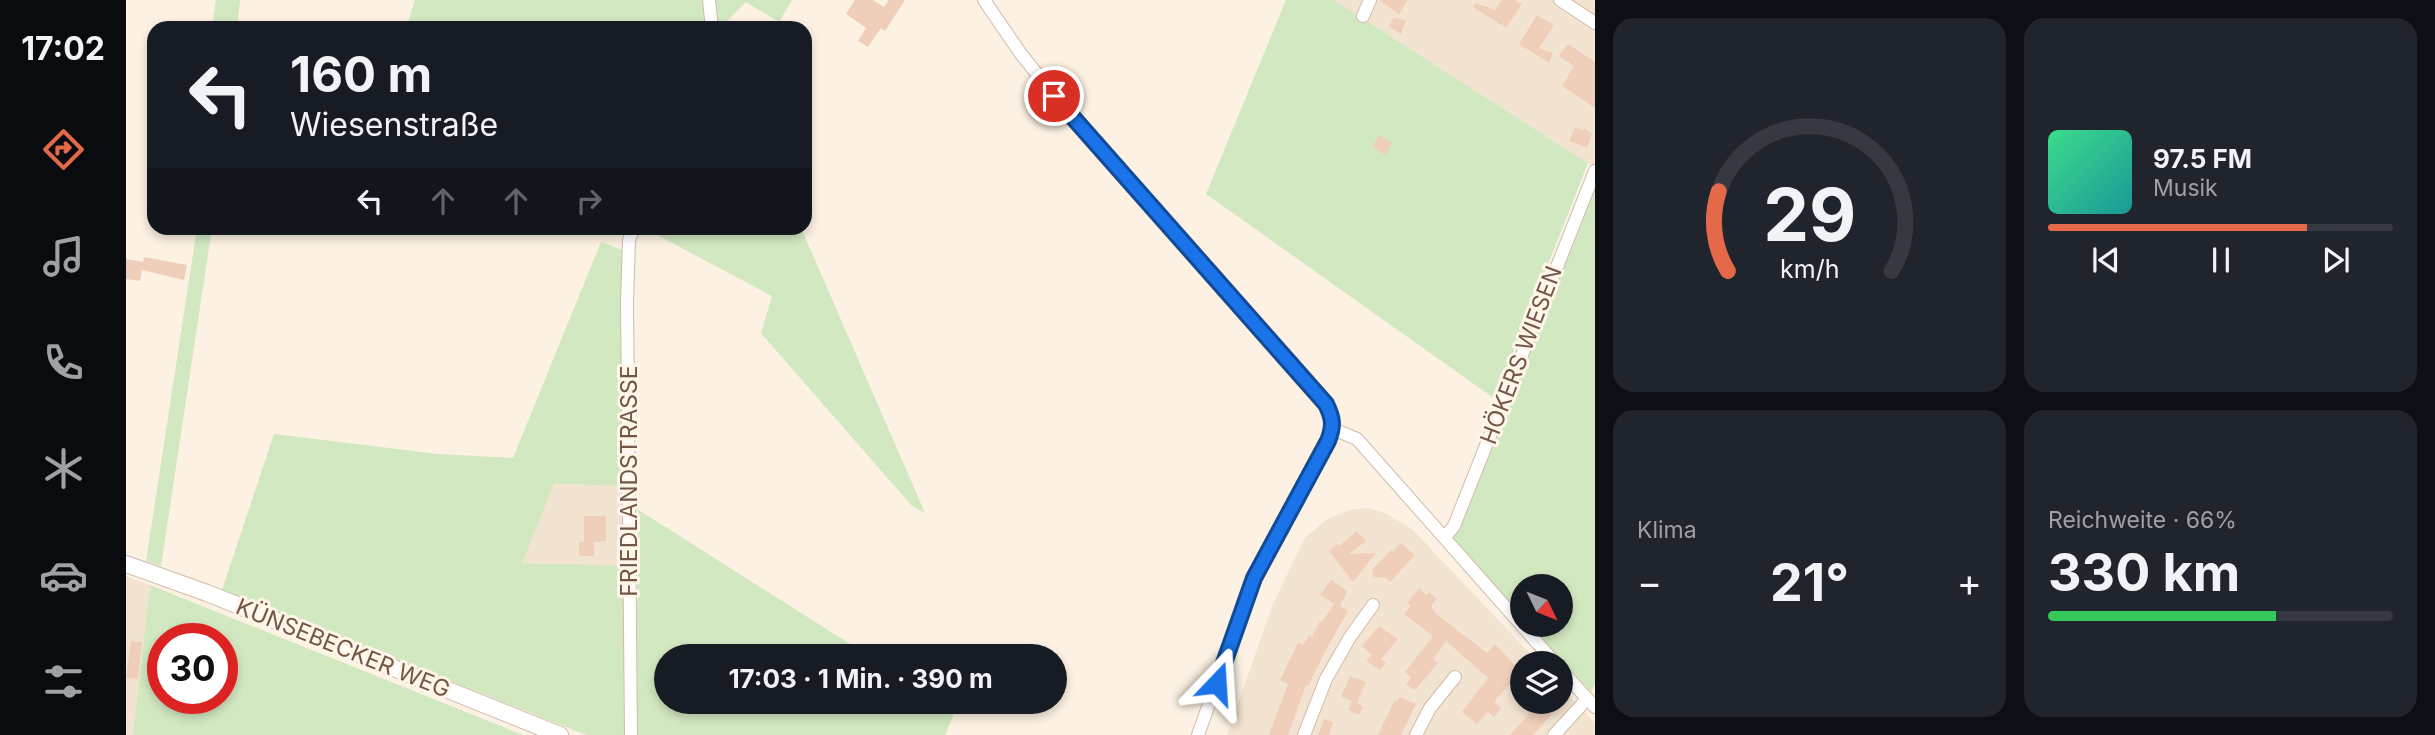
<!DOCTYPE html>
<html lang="de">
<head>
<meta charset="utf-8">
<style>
  body { margin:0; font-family:Inter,sans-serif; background:#20242c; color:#f1f3f6; height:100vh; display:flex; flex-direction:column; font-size:26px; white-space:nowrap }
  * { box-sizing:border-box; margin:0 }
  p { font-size:23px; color:#9ea1a6 }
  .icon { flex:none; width:38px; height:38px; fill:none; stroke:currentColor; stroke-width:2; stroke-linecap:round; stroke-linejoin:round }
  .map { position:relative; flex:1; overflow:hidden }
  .side { display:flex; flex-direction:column; gap:18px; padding:18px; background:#0d0f14; width:840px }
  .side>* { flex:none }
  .hud { position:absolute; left:21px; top:21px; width:665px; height:214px; border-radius:21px; box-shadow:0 4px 10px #0003; background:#171b24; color:#f1f3f6; overflow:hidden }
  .needle { width:46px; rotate:133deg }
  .fabs { position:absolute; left:1384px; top:574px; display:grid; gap:14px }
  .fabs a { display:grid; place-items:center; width:63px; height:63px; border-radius:50%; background:#171b24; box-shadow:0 4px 10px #0003; font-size:35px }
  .speed { position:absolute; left:21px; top:623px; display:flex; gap:14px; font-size:35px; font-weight:700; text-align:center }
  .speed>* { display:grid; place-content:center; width:91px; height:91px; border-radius:50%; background:#171b24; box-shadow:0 4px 10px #0003; line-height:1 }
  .speed .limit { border:10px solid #d22; background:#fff; color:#111 }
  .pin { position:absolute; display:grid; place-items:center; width:60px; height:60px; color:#fff; margin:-30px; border:4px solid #fff; border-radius:50%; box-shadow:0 2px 7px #0007 }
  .me { position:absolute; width:77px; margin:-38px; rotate:20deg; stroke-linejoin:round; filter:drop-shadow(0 0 5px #0008) }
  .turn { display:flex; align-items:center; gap:24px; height:147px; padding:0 28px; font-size:32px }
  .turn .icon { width:91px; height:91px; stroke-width:2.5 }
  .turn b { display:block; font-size:49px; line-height:60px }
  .lanes { display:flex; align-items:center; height:66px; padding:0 28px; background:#0003; justify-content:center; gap:35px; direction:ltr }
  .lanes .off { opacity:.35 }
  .big { font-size:52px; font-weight:700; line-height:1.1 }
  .side .tile { flex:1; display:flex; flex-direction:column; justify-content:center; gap:10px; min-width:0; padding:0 24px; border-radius:21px; background:#20242c }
  .side .dial { align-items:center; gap:0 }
  .dial svg { height:182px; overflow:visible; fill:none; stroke:#363941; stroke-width:7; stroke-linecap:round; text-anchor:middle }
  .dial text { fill:#f1f3f6; stroke:none }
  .song { display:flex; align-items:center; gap:21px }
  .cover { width:84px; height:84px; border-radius:10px; background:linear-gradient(135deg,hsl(150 70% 55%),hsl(180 70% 35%)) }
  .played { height:7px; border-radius:4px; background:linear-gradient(90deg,#e36949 75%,#363941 75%) }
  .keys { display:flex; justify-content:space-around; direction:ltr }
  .heat { display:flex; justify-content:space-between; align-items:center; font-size:38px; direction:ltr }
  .charge { height:10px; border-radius:5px; background:linear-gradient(90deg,#34c759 66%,#363941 0) }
  .side .tiles { flex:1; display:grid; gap:18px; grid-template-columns:repeat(2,1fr) }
  .trip { position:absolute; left:528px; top:644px; width:413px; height:70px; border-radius:35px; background:#171b24; box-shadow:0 4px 10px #0003; font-weight:700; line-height:70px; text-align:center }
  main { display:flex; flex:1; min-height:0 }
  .dock { display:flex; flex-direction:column; width:126px; justify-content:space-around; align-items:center; background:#090b0e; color:#9ea1a6 }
  .dock .icon { width:49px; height:49px }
  .dock .active { color:#e36949 }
  .dock b { font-size:32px; color:#f1f3f6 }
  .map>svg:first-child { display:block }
</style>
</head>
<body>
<main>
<nav class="dock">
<b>17:02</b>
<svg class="icon active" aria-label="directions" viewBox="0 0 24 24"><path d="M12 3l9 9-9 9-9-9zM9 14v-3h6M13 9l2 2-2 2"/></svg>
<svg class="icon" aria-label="music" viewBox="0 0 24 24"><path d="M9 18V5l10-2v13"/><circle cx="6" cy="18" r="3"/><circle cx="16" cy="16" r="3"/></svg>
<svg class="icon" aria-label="phone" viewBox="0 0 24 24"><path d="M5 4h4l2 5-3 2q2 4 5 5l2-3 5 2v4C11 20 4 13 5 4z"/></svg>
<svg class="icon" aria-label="climate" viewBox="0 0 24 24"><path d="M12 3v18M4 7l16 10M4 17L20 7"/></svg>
<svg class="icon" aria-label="car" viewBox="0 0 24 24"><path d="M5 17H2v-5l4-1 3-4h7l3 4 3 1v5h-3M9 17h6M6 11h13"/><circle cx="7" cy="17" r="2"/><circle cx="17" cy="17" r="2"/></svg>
<svg class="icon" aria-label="filters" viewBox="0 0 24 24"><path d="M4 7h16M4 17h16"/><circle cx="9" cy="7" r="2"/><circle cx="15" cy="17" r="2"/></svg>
</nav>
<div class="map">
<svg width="1469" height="735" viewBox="0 0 1469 735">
  <rect width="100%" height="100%" fill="#fcf1e2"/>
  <path fill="#f3e3d1" d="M1208,0H1469V168L1462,163Z
    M428,484L499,486L501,566L395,564Z
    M1243,508L1261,514L1287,530L1413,663H1396V702H1435V687L1469,723V735H1101L1147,604L1179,538L1201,519L1224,510Z
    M0,576L24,585L7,735H0Z"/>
  <path fill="#d2e8c1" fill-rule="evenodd" d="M90,0H114L111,28H86Z
    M289,0H578L580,28H280Z
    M589,0H666L653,22L620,2L594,28H592Z
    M1160,0H1208L1462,163L1369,399L1080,194Z
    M1469,186V684L1465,692L1403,625H1435V586H1396V618L1328,538Z
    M71,228H86L35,566L20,561Z
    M518,228H675L799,513L786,506L635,333L646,296Z
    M475,242L496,250L501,303L499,486L428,484L396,563L501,566L499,735H460L96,590L148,434L312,454L387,458Z
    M511,509L743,656H541V702H814L829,711L819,735H511Z
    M24,585L397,735H7ZM37,639H96V698H37Z"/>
  <path fill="#f0cfba" d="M729,0H747L758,7L763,0H779L759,31L755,28L742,47L732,41L740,28L720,14Z
    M1253,0H1282L1273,14Z
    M1376,0H1389L1396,4L1380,28L1347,7L1350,3L1369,10Z
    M1411,15L1428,25L1413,48L1427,53L1423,63L1393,44Z
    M1268,18L1280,20L1275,34L1263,26Z
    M1442,44L1469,62V108L1436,86L1448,66L1433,56Z
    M1449,127L1456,130L1459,128L1466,134L1461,148L1443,141Z
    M1253,135L1266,143L1259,155L1246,147Z
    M18,257L61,265L58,280L16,270L14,281L0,279V259L17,262Z
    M458,516H480V541L468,542V556H453V542H458Z
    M1231,531L1240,541L1223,554L1250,553L1227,582L1203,551L1211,544L1213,546Z
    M1275,543L1289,555L1264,582L1259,577L1247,578L1246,570L1266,549V552Z
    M1205,580L1221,591L1214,606L1222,611L1202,646L1182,686L1180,685L1162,735H1143L1162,684L1154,680L1172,643L1177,645L1183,635L1186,637L1194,621L1196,622L1208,604L1194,595Z
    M1293,588L1300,595L1303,592L1311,599L1305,606L1309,613L1361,653L1369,644L1393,670L1387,680L1368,702L1375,708L1368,717L1362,712L1351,724L1336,712L1362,678L1320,641L1307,659L1312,663L1289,690L1280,685L1285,677L1279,672L1307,636L1278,614L1285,606L1281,603Z
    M1253,626L1272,639L1255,659L1260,663L1254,670L1240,661L1246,655L1236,646Z
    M5,641L16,642L12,679L0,678Z
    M1224,676L1240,682L1231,703L1237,706L1233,715L1222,710L1226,701L1215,697Z
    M1274,697L1290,704L1275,735H1252L1269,700L1271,701Z
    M1406,702H1437L1407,735H1384L1404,713L1400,709Z
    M1198,719L1207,722L1203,735H1192Z"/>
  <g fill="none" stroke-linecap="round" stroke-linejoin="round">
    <defs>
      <path id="street" d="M583,0L586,28
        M858,0L895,54L945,116L1200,404C1207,418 1208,426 1202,441L1128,578L1072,735
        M1434,0L1469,23
        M1237,16L1244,0
        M1207,429L1231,439L1429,663
        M1319,537L1328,526L1469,171
        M1435,670L1469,707
        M505,735L501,303L503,240L508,228
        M1178,735L1200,679L1224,637L1247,605
        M1290,735L1304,708L1329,677
        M1428,735L1461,699"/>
      <path id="secondary" d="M0,564L81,593L434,735"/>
    </defs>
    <use href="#street" stroke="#cfbbac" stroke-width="14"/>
    <use href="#secondary" stroke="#d1baa9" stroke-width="18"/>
    <use href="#street" stroke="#fff" stroke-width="12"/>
    <use href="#secondary" stroke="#fff" stroke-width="16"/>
  </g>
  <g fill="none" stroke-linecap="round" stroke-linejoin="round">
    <defs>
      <path id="route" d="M928,96L1200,404C1207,418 1208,426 1202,441L1128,578L1091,683"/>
    </defs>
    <use href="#route" stroke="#114b97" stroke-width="18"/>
    <use href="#route" stroke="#1a73e8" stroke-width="12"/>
  </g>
  <g text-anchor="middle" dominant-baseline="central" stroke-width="6" stroke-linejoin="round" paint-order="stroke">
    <g font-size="23" fill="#725749" stroke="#fff5e8">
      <text transform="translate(1395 355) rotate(-69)">HÖKERS WIESEN</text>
      <text transform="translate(503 481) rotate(-90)">FRIEDLANDSTRASSE</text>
      <text transform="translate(217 648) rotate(22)">KÜNSEBECKER WEG</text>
    </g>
  </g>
</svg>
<div class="fabs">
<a><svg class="needle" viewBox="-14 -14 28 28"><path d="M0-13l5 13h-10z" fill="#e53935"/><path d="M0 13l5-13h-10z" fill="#9ea1a6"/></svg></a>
<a><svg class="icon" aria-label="layers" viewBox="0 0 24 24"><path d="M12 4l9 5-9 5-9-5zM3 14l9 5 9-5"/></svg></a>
</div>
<div class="speed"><div class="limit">30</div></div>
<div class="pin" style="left:928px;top:96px;background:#d93025"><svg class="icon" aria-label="arrive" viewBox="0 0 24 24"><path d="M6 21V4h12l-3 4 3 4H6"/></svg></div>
<svg class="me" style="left:1091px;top:683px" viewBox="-20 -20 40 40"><path d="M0-17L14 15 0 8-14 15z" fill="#1a73e8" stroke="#fff" stroke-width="4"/></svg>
<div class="trip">17:03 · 1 Min. · 390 m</div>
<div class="hud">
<div class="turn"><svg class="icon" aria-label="left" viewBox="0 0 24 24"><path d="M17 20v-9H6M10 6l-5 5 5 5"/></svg><div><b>160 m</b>Wiesenstraße</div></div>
<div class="lanes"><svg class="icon" aria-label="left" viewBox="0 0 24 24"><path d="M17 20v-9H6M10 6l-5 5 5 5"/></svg><svg class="icon off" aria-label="ahead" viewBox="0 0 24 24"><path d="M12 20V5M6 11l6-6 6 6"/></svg><svg class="icon off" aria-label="ahead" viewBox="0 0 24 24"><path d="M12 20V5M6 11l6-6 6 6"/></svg><svg class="icon off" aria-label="right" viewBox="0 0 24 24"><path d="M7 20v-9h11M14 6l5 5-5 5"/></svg></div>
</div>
</div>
<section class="side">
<div class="tiles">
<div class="tile dial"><svg viewBox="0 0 100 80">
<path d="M14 69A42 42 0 1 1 86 69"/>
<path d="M14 69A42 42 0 0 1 10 34" stroke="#e36949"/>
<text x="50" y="56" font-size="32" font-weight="700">29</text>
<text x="50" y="72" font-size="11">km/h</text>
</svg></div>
<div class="tile">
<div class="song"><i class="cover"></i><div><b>97.5 FM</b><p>Musik</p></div></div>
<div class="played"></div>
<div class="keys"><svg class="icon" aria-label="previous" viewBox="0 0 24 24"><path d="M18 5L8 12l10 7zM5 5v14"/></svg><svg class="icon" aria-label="pause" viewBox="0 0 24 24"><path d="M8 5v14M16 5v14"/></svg><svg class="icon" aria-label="next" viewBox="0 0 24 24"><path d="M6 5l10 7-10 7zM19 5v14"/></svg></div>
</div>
<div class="tile"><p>Klima</p>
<div class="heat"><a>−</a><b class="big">21°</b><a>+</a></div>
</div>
<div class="tile"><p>Reichweite · 66%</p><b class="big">330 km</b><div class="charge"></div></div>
</div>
</section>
</main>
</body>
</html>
